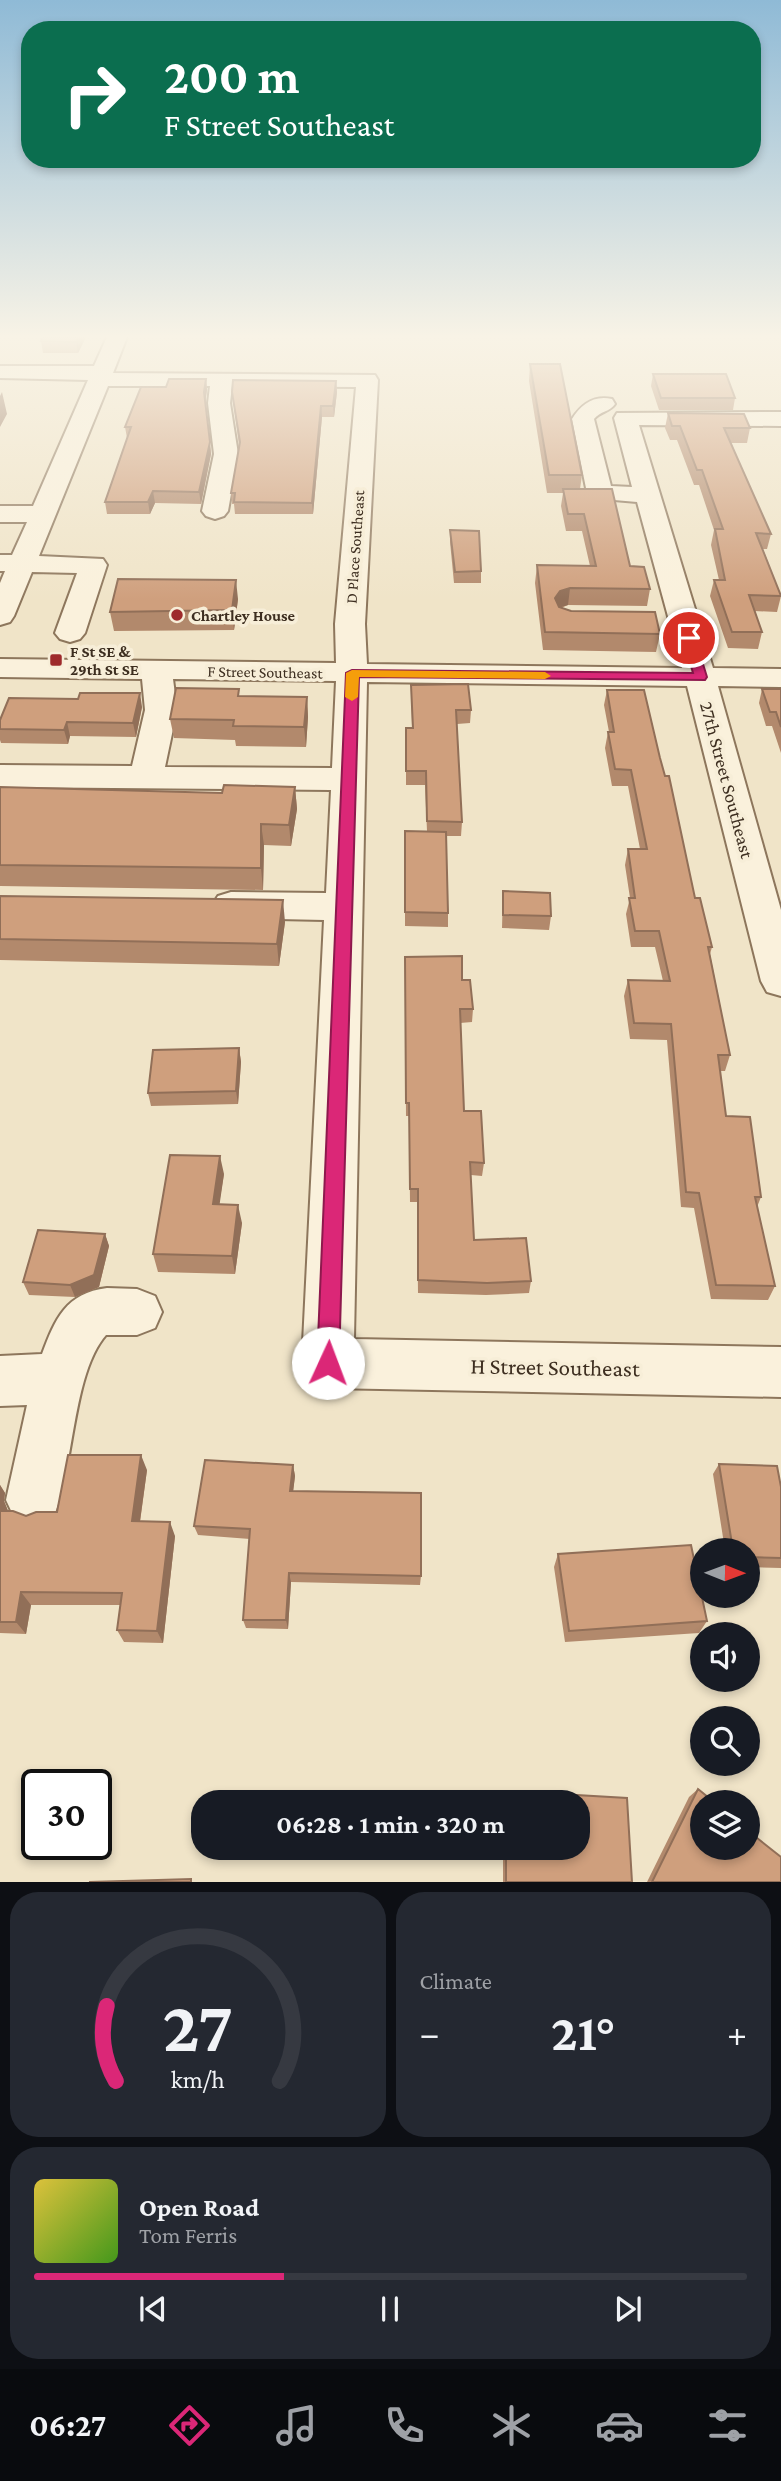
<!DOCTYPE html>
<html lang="en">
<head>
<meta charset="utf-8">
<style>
  body { margin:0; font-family:"Crimson Pro",serif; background:#242831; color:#f1f3f6; height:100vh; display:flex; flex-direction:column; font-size:26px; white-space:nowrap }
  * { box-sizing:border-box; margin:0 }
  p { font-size:23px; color:#9ea1a6 }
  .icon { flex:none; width:38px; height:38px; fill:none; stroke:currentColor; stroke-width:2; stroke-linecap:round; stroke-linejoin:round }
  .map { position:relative; height:1882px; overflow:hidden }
  .drawer { display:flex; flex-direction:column; gap:10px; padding:10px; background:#0d0f14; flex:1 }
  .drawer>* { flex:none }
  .banner { position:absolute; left:21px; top:21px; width:740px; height:147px; border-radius:28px; box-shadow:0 4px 10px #0003; background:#0b6e4f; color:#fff; overflow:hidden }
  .needle { width:46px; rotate:91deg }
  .buttons { position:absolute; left:690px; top:1538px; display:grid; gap:14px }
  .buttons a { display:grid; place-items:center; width:70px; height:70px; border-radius:50%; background:#171b24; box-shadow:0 4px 10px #0003; font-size:35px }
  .speed { position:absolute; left:21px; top:1769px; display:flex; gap:14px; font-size:35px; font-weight:700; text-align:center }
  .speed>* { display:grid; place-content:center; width:91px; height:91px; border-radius:50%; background:#171b24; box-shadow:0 4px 10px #0003; line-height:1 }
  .speed .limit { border:4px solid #111; border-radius:10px; background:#fff; color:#111 }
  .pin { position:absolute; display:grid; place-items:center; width:60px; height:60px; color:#fff; margin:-30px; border:4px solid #fff; border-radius:50%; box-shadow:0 2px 7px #0007 }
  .me { position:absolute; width:77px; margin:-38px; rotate:2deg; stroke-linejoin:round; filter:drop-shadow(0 0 5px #0008) }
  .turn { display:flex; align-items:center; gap:24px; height:147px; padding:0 28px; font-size:32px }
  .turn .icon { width:91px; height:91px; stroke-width:2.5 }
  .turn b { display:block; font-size:49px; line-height:60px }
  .big { font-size:52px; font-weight:700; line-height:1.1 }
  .drawer .tile { flex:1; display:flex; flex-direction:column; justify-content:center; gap:10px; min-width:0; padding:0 24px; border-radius:28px; background:#242831 }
  .drawer .dial { align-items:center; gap:0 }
  .dial svg { height:182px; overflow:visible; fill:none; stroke:#363941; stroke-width:7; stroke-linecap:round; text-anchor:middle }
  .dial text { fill:#f1f3f6; stroke:none }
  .song { display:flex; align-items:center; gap:21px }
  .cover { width:84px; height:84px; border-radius:10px; background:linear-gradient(135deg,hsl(50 70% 55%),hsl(100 70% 35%)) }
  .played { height:7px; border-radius:4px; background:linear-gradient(90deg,#db2777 35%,#363941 35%) }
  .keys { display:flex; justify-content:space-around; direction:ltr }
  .heat { display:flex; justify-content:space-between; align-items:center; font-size:38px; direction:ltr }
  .drawer .tiles { flex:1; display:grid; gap:10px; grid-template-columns:1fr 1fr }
  .tile:last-child { grid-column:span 2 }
  .trip { position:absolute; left:191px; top:1790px; width:399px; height:70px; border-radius:28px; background:#171b24; box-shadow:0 4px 10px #0003; font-weight:700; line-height:70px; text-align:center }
  .menu { display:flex; height:112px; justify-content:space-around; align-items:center; background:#090b0e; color:#9ea1a6 }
  .menu .icon { width:49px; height:49px }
  .menu .active { color:#db2777 }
  .menu b { font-size:32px; color:#f1f3f6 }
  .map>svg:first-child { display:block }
</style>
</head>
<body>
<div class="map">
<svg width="781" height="1883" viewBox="0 0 781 1883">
  <rect width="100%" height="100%" fill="#f0e4c8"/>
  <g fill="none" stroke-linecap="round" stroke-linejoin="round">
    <defs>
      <path id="minor" d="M107,337H127L113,373L375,375L378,380L365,624L367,664L682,668L637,502L591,498L587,493L572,419C581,405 593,395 612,399L615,404C610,412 600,411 594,419L611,486L632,487L614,418L617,413L781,412V426L639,425L713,668L781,669V687L718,686L781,910V996L767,992L761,981L687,686L367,682L354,1339L781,1347V1397L328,1388L310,1380L302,1363L324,920L231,918L218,914L212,905L218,896L231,892L326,893L331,790L0,787V765L132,766L145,710L142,679L0,677V659L336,663L335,624L356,387L232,386L230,403L238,454L228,511L224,516L215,519L206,516L202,511L214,454L208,403L210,386H108L39,556L103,559L107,565L85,633L80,639L70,642L60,639L55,633L77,573L32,572L14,616L10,622L0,625V583L5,571H0V555H12L27,522H0V506H33L88,380L0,378V366H94ZM173,679L336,681L332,768L165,767L177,710Z
        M107,1288L137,1289L155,1296L162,1312L155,1328L137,1335H106C72,1374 74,1469 53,1519L34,1528L15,1519L6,1500L27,1405L0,1406V1356L42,1354C55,1319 66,1293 107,1288Z"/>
    </defs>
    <use href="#minor" stroke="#8d765c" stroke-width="4"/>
    <use href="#minor" fill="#faf1dc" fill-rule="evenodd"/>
  </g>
  <path fill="#b2896c" d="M86,337L78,353H43L41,341Z
    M530,364L582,475L580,489L630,566L650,589L647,606L568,605L561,608L660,634L656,652L543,650L535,583L537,565L590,566L582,531H566L561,506L563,493H547L529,381Z
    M653,374L735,398L733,410H659L651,386Z
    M206,379L207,390L205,403L211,454L201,504L155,503L150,514H107L105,502L127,438L125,427L166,387Z
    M336,381L337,392L334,417H322L313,514H235L234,504H232L231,493L239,445L232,392Z
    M668,413L750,428L747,443H731L771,534L767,549H763L781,596L777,612L754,611L762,632L758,649L728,648L710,596L714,580H719L711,545L714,530L699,485H694L677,440H670L665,428Z
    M450,530L481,571V583H454L450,542Z
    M238,599L234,630L114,631L110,612Z
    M411,685L471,710L470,723L457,724L462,822L461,836H446L448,913V927L405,926V831H427L425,785H406V728H412Z
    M762,689H781V753L772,726H766L759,703Z
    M607,690L660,758L695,898L712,947L710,954L730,1055L725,1071H720L726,1116L761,1197L757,1207L775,1286L768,1300L711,1299L694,1208L681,1207L667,1040L630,1039L624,996L628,980L663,981L655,947H631L626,914L630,898L625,865L628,849H640L628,786H612L605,748L608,732H609L604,705Z
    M240,696L307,697L308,717L306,747L236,746L235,740L174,738L170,719Z
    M142,707L136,737L70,736L68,744L1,743L0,740V720Z
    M0,787L222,793L295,787L297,809L291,846L264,845L263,890L0,886Z
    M503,891L551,916L549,930L502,928Z
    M0,896L285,922L279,966L0,960Z
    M405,957L462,980L473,1009L472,1022L460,1023L464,1111L484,1163L482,1176L471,1175L474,1240L531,1281L529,1293L486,1295L418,1293L417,1202H410L409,1116H406Z
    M239,1048L241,1062L238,1104L151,1106L148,1093Z
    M224,1174L219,1204L242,1223L235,1274L158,1272L153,1254Z
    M105,1234L109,1246L99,1287L75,1297L29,1295L23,1282Z
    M719,1464L781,1487V1568L747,1567V1550H725L713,1474Z
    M293,1465L295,1476L293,1491L421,1576L420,1585L291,1582L288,1629L246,1628L243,1620L250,1539L198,1535L194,1526Z
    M147,1470L140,1522L175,1536L163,1643L124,1642L117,1630L120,1605H31L26,1634L0,1633V1485L5,1493L4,1501L8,1511L26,1516L57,1512Z
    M558,1554L707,1621L699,1633L565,1642L554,1567Z
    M698,1789L781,1882H647L689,1797Z
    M506,1791L627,1798L632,1882H503V1848H578V1802H502V1799Z"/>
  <path fill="#916f58" d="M78,337H86L78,353L76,342Z
    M206,379L207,390L205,403L204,392Z
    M336,381L337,392L334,417L333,406Z
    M2,392L7,414L0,427V396Z
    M321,406L322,417L313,514L312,503Z
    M210,442L211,454L201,504L199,492Z
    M153,491L155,503L150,514L148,502Z
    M236,580L238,599L234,630L232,610Z
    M570,588L568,605L558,608L555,598L560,591Z
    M140,693L142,707L136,737L133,723Z
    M307,697L308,717L306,747L304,727Z
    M67,722L70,736L68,744L64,730Z
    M295,787L297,809L291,846L289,825Z
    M261,824L264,845L263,890L261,868Z
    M283,900L285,922L279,966L277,944Z
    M239,1048L241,1062L238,1104L236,1091Z
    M220,1156L224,1174L217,1222L213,1204Z
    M238,1205L242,1223L235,1274L232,1256Z
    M105,1234L109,1246L99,1287L75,1297L70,1285Z
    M141,1455L147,1470L138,1535L132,1521Z
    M293,1465L295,1476L292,1501L290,1491Z
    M0,1485L5,1493L4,1501L11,1518L0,1511Z
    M170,1522L175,1536L163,1643L157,1631Z
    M289,1573L291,1582L288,1629L286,1620Z
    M21,1592L31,1605L26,1634L16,1622Z"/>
  <path fill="#cf9f7d" stroke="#916f58" stroke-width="2" d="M43,337H78L76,342L41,341Z
    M530,364H560L582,475H549Z
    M653,374H726L735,398H661Z
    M169,379H206L204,392L210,442L199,492L153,491L148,502H105L131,427H125L141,387H166Z
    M233,380L336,381L333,406H321L312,503L234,502L235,493H231L240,442L232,392Z
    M668,413L744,414L750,428H724L771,534L756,533L781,596L749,595L762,632H732L714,580H725L715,529H723L702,470H697L680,426H672Z
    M563,489H612L630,566L644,567L650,589L570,588L560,591L555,598L559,607L571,611L655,612L660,634L545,632L537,565L596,566L584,514H568Z
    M450,530L479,531L481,571L455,572Z
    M118,579L236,580L232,610L110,612Z
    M468,684L471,710H456L462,822L427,821L426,771H406V728H413L411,685Z
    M176,688L239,689L238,696L307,697L304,727L233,726L234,720L170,719Z
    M762,689H781V727L776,712H770Z
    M607,690H644L660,758L665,776H669L695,898H700L712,947H708L730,1055H718L726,1116L750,1117L761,1197H755L775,1286L716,1285L699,1193L686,1192L671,1024L634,1023L628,980L670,981L659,931H635L629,898H635L628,849H647L631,770L615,769L608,732H614Z
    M80,693H140L133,723L67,722L64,730L0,729V720L9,698L78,699Z
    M224,785L295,787L289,825L261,824V868L0,865V787L222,793Z
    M405,831L446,832L448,913L405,912Z
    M503,891L550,893L551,916L503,915Z
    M0,896L283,900L277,944L0,939Z
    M462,956V980H470L473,1009H460L464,1111H481L484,1163L470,1162L474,1240L526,1238L531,1281L487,1283L418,1280V1189H410L409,1103H406L405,957Z
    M239,1048L236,1091L148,1093L153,1050Z
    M170,1155L220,1156L213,1204L238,1205L232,1256L153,1254Z
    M38,1230L105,1234L94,1275L70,1285L23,1282Z
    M68,1455H141L132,1521L170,1522L157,1631L117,1630L122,1593L21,1592L16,1622H0V1511H13L26,1516L36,1512H57Z
    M205,1460L293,1465L290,1491L421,1493V1576L289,1573L286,1620H243L250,1529L194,1526Z
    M719,1464L777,1466L781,1487V1558L747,1557V1550H733Z
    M691,1545L707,1621L569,1631L558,1554Z
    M698,1789L714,1802H702V1848H747V1830L781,1857V1882H652Z
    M506,1791L627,1798L632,1882H506V1848H578V1802H506Z
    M191,1879V1882H89Z"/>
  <linearGradient id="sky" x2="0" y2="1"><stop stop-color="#8fbad6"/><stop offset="0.56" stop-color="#f8f3e6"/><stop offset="1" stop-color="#f8f3e6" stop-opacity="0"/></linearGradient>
  <rect width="781" height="601" fill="url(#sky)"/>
  <path fill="#db2777" stroke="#8e194d" stroke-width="2" d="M689,634L695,638L707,677L705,680L359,677L339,1363L335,1370L328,1373L320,1370L317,1363L346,673L352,670L693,673L683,638Z"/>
  <path fill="#f59e0b" d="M352,670L545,672L551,676L545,679L359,677L358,697L352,701L345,697L346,673Z"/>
  <g fill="#9e2a2b" stroke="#f7eed8" stroke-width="2.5">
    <circle cx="177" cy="615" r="7"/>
    <rect x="49" y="653" width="14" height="14" rx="3.5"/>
  </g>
  <g text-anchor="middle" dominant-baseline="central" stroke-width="7" stroke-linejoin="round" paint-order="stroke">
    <g font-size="16" fill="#3d2e20" stroke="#f7eed8">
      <text transform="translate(355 547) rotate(-86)">D Place Southeast</text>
      <text transform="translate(265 672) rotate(1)">F Street Southeast</text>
    </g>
    <g font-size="16" font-weight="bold" fill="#3d2e20" stroke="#f7eed8" text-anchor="start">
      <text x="191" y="615">Chartley House</text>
      <text x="70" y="651">F St SE &amp;<tspan x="70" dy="18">29th St SE</tspan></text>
    </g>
    <g font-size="19" fill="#3d2e20" stroke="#f7eed8">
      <text transform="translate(727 780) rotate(75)">27th Street Southeast</text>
    </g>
    <g font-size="23" fill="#3d2e20" stroke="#f7eed8">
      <text transform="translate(555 1367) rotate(1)">H Street Southeast</text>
    </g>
  </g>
</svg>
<div class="buttons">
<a><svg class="needle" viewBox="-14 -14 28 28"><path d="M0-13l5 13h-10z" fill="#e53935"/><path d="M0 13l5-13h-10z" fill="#9ea1a6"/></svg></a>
<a><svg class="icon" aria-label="sound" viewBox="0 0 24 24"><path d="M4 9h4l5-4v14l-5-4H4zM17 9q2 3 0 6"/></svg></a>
<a><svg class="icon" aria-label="search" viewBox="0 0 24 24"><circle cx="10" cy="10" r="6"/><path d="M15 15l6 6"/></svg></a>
<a><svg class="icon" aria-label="layers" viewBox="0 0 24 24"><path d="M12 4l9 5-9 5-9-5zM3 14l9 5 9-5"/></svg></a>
</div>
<div class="speed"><div class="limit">30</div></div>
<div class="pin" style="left:689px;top:638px;background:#d93025"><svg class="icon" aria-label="arrive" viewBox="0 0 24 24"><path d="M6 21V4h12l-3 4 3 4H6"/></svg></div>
<svg class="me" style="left:328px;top:1363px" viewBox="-20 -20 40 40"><circle r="19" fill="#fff"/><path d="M0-13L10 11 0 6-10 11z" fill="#db2777"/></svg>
<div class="trip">06:28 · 1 min · 320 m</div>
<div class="banner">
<div class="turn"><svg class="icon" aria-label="right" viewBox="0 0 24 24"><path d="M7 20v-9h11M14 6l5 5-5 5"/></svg><div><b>200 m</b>F Street Southeast</div></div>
</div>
</div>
<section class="drawer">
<div class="tiles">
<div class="tile dial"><svg viewBox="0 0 100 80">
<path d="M14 69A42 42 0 1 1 86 69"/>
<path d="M14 69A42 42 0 0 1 10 36" stroke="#db2777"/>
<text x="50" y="56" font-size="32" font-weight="700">27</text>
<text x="50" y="72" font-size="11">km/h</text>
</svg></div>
<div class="tile"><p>Climate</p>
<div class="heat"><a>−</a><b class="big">21°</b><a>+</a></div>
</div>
<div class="tile">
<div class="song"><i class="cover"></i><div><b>Open Road</b><p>Tom Ferris</p></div></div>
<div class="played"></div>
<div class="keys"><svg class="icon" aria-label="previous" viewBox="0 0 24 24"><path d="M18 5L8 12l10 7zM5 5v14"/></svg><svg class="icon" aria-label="pause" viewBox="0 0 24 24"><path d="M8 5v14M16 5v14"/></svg><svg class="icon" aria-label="next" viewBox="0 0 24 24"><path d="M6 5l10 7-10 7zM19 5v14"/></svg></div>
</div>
</div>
</section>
<nav class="menu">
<b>06:27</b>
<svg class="icon active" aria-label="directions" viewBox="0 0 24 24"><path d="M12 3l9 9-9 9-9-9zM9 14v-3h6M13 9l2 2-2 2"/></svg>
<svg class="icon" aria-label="music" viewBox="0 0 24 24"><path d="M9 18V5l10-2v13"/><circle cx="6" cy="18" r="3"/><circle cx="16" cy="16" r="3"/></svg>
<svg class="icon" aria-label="phone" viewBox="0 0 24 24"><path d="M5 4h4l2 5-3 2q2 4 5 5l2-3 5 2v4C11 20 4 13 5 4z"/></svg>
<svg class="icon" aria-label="climate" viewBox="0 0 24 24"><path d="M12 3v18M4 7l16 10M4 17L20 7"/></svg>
<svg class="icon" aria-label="car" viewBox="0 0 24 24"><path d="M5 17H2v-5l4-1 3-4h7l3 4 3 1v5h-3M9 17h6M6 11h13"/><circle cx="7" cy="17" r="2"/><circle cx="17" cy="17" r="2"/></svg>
<svg class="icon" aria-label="filters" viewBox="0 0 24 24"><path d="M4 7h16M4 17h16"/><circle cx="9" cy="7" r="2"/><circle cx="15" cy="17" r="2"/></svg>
</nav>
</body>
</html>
